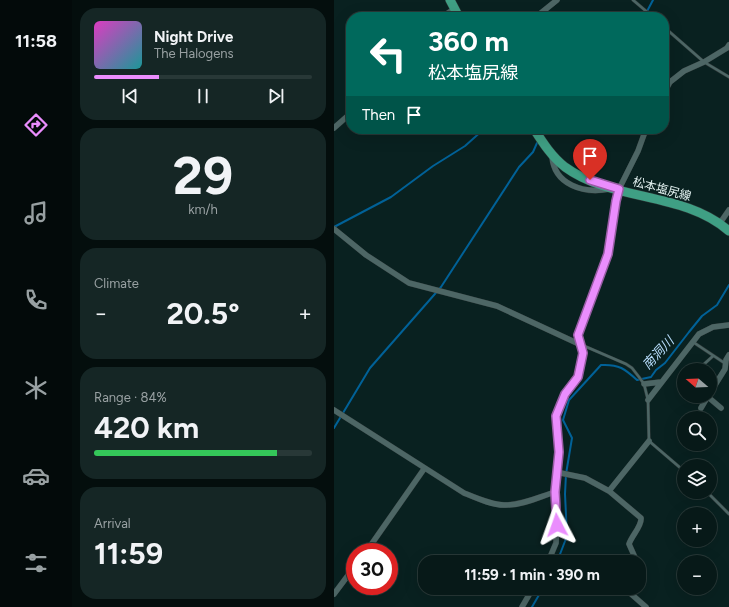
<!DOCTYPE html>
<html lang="en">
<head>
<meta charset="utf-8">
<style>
  body { margin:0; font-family:Figtree,"Noto Sans JP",sans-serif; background:#152625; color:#f1f3f6; height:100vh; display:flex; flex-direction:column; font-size:15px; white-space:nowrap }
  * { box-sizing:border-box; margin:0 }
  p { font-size:13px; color:#98a0a2 }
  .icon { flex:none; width:22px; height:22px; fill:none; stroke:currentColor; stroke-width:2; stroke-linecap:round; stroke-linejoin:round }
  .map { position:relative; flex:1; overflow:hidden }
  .drawer { display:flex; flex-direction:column; gap:8px; padding:8px; background:#040e0d; width:262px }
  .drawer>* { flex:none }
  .banner { position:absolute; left:12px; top:12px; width:323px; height:122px; border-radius:16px; box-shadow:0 4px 16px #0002,0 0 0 1px #283837; background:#00695c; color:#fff; overflow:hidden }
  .needle { width:26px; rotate:289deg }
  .buttons { position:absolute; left:343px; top:363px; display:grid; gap:8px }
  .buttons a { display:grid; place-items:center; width:40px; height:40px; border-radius:50%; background:#071918; box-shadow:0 4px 16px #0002,0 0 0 1px #283837; font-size:20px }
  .speed { position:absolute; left:12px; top:543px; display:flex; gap:8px; font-size:20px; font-weight:700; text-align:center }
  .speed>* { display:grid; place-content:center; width:52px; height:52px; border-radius:50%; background:#071918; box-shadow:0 4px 16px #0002,0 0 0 1px #283837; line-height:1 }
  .speed .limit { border:6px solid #d22; background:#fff; color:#111 }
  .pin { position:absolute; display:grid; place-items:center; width:34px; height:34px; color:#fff; margin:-41px -17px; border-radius:50% 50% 50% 0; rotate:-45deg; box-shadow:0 0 4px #0007 }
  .pin .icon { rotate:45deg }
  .me { position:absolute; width:44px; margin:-22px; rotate:356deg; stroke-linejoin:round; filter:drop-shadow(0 0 3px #0008) }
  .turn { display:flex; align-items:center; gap:14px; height:84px; padding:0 16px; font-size:18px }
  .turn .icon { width:52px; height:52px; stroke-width:2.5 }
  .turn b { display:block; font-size:28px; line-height:34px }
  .then { display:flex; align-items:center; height:38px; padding:0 16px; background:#0003; gap:8px; font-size:15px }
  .big { font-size:30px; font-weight:700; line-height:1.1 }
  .drawer .widget { flex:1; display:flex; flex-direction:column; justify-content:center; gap:6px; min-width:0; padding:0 14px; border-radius:16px; background:#152625 }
  .drawer .dial { align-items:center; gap:0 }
  .dial b { font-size:52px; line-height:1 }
  .song { display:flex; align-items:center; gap:12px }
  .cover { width:48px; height:48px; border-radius:6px; background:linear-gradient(135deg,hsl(310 70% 55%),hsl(180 70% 35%)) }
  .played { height:4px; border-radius:2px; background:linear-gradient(90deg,#ea8dfd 30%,#283837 30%) }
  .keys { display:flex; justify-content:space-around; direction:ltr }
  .heat { display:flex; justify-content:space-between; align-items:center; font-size:22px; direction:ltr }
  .charge { height:6px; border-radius:3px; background:linear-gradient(90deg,#34c759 84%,#283837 0) }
  .trip { position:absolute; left:84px; top:555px; width:228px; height:40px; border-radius:16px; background:#071918; box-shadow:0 4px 16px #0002,0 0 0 1px #283837; font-weight:700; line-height:40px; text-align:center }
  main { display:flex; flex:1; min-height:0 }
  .dock { display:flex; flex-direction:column; width:72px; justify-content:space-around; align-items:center; background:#030a0a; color:#98a0a2 }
  .dock .icon { width:28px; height:28px }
  .dock .active { color:#ea8dfd }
  .dock b { font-size:18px; color:#f1f3f6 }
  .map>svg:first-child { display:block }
</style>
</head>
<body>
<main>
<nav class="dock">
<b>11:58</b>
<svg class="icon active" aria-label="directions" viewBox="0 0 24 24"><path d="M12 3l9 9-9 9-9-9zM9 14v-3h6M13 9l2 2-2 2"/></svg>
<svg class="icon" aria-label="music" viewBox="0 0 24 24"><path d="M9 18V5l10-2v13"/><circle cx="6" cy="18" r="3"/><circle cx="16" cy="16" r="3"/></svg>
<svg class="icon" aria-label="phone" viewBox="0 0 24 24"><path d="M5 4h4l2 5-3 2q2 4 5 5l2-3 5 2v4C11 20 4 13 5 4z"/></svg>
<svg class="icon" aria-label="climate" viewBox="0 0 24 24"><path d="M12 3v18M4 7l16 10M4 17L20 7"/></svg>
<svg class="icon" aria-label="car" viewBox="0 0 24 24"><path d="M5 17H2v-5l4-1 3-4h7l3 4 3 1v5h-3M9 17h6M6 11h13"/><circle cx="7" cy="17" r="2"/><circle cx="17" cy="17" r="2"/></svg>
<svg class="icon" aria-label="filters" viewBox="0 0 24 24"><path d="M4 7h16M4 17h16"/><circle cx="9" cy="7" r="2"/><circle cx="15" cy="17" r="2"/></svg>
</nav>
<section class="drawer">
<div class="widget">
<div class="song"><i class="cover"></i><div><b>Night Drive</b><p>The Halogens</p></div></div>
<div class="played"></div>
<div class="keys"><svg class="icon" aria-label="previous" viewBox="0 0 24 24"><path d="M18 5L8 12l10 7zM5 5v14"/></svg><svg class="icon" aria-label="pause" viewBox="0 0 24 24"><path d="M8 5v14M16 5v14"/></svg><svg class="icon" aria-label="next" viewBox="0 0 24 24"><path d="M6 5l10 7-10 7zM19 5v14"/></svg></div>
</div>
<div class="widget dial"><b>29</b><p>km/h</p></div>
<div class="widget"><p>Climate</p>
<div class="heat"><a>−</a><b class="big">20.5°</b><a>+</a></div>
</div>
<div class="widget"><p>Range · 84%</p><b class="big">420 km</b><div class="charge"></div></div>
<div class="widget"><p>Arrival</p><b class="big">11:59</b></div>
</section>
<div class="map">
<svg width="395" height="607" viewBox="0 0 395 607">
  <rect width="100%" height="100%" fill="#092120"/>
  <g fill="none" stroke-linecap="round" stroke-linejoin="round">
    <path stroke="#016197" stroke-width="2" d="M310,17L319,0
      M0,227L57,197L99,166L131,146L150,129
      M0,428L36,368L107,287L185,167L199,152L203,143
      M223,562L233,536L231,494L232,474L238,438L229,420L235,400L267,365C285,364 291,369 303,380L317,377L322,370L331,363L355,332L368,316L383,305L395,285
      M198,607L209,588"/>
    <defs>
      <path id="lane" d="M299,0L319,17
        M330,27L370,62L395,77
        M359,342L392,364
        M248,345L292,364L298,368L305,377L310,384L314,400L315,441L350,471
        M368,366L379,356
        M373,492L395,514"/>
      <path id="street" d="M112,17L114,13L120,9
        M202,17L223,0
        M330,93L336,82L350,71L370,62L393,48L395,45
        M0,128L17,113
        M218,156C220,185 250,194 275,189
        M386,223L395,210
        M0,229L32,255L75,283L163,306L245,344
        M310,384L327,382
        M376,393L391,369L392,360L395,355
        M374,397L387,408
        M314,400L365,334L379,327L395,325
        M367,408L374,396
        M0,410L130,493C142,498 160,506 172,505C189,505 205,497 221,492
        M222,472L251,478L275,491L307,518C308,526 298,535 295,544L303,562
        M275,491L315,441
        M32,552L90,469
        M214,562L222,543L223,525L221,492L225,452L221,416L231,394L244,377L249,353L244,335L274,254L282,201L285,189L304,151L312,129
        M305,568V580
        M300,588L296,593L312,607
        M0,594L21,566
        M188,607L199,588"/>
      <path id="primary" d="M116,0L125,17
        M200,129C209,143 218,157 231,167C279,202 349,191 395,231"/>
    </defs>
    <use href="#lane" stroke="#2e3838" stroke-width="3.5"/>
    <use href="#street" stroke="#2e3838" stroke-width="6"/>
    <use href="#primary" stroke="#2e3838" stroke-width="10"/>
    <use href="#lane" stroke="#4d6665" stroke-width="2.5"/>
    <use href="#street" stroke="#4d6665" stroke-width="5.5"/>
    <use href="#primary" stroke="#3f9f84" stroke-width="9"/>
  </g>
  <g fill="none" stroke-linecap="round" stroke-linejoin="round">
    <defs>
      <path id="route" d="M223,525L221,492L225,452L222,416L231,394L244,377L249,353L244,335L274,254L282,201L285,189L256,180"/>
    </defs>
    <use href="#route" stroke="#985ca4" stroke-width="10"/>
    <use href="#route" stroke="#ea8dfd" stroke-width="7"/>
  </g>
  <g text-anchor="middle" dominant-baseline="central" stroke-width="3" stroke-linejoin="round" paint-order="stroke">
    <g font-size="12" fill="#e4f2f1" stroke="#092120">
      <text transform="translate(328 189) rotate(15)">松本塩尻線</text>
    </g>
    <g font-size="13" font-style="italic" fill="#b7dcfb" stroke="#092120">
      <text transform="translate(324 353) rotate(-47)">南洞川</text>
    </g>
  </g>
</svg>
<div class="buttons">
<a><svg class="needle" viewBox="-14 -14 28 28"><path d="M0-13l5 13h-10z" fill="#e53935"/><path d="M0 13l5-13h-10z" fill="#98a0a2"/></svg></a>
<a><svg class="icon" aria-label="search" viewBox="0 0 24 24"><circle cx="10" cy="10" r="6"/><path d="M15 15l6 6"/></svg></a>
<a><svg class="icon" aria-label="layers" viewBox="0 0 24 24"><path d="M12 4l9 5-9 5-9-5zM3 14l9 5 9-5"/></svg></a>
<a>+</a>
<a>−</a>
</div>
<div class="speed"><div class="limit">30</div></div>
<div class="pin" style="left:256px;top:180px;background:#d93025"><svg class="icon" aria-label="arrive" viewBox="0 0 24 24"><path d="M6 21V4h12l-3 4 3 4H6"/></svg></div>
<svg class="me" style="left:223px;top:525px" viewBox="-20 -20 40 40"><path d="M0-17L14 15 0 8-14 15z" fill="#ea8dfd" stroke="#fff" stroke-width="4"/></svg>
<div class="trip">11:59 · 1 min · 390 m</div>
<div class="banner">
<div class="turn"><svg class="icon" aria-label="left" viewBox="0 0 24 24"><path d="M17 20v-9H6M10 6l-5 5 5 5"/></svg><div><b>360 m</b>松本塩尻線</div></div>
<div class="then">Then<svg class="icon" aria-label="arrive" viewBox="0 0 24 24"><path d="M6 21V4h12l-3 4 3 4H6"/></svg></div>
</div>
</div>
</main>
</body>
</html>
